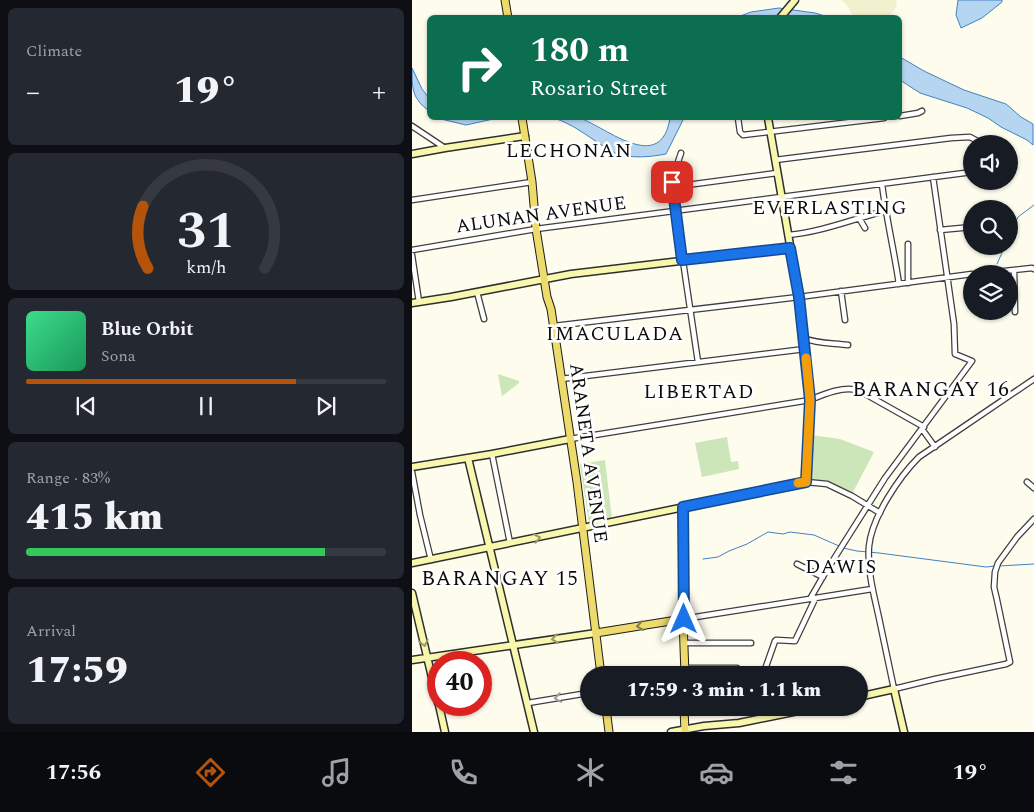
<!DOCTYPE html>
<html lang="en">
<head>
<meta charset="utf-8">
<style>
  body { margin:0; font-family:Spectral,serif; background:#242831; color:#f1f3f6; height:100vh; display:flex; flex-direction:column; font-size:19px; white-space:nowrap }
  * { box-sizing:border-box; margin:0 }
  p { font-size:16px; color:#9ea1a6 }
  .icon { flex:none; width:28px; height:28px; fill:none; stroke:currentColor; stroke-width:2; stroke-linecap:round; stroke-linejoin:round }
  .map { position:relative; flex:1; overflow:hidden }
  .drawer { display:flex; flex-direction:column; gap:8px; padding:8px; background:#0d0f14; width:412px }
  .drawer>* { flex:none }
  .guide { position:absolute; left:15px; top:15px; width:475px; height:105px; border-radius:8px; box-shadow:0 1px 4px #0004; background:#0b6e4f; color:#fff; overflow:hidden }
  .controls { position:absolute; left:551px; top:135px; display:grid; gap:10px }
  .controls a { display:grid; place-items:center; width:55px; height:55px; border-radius:50%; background:#171b24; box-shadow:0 1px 4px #0004; font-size:25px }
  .speed { position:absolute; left:15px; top:651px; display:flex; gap:10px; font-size:25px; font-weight:700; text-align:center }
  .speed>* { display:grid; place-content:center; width:65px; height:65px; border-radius:50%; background:#171b24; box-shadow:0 1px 4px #0004; line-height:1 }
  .speed .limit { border:8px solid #d22; background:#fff; color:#111 }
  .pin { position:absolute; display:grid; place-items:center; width:42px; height:42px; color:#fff; margin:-21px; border-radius:10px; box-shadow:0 2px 8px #0006 }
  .me { position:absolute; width:55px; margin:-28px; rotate:0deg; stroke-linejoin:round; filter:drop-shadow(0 0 4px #0008) }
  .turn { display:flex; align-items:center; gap:18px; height:105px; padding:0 20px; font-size:22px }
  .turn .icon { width:65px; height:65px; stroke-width:2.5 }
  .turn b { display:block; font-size:35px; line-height:42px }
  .big { font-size:38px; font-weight:800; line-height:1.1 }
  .drawer .widget { flex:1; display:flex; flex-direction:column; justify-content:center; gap:8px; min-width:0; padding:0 18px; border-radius:8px; background:#242831 }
  .drawer .dial { align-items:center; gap:0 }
  .dial svg { height:130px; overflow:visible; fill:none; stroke:#363941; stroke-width:7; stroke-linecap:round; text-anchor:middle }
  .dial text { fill:#f1f3f6; stroke:none }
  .song { display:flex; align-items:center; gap:15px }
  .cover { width:60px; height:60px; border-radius:8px; background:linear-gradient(135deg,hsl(150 70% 55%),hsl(150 70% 35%)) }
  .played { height:5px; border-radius:2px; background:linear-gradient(90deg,#b45309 75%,#363941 75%) }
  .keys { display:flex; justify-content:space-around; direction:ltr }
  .heat { display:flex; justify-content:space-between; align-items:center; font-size:28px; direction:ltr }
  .charge { height:8px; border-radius:4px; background:linear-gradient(90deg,#34c759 83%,#363941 0) }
  .trip { position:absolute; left:168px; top:666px; width:288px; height:50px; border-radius:25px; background:#171b24; box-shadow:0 1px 4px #0004; font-weight:800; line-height:50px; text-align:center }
  .menu { display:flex; height:80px; justify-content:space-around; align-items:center; background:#090b0e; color:#9ea1a6 }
  .menu .icon { width:35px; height:35px }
  .menu .selected { color:#b45309 }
  .menu b { font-size:22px; color:#f1f3f6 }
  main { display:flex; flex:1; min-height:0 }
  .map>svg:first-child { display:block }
</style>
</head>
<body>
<main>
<section class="drawer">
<div class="widget"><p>Climate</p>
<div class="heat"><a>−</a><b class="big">19°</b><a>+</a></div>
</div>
<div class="widget dial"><svg viewBox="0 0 100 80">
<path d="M14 69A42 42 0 1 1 86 69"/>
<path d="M14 69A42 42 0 0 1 11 31" stroke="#b45309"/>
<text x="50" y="56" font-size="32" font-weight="700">31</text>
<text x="50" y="72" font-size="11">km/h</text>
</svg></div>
<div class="widget">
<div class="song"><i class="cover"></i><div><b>Blue Orbit</b><p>Sona</p></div></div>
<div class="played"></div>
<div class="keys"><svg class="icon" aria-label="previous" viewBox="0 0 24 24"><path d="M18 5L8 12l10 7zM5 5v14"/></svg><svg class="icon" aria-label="pause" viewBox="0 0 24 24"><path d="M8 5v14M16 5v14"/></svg><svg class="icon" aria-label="next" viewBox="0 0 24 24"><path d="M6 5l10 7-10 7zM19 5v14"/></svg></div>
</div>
<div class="widget"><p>Range · 83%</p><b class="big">415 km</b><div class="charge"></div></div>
<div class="widget"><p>Arrival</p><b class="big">17:59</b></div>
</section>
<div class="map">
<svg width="622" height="732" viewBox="0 0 622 732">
  <rect width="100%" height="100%" fill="#fefced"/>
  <path fill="#f1f1cf" d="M429,0H484L485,6L477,17H444L440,14L434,4Z"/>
  <path fill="#cce5b9" d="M86,374L107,381V383L90,396Z
    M399,435L428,439L462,452L441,492L414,483V481L398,480Z
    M315,437L319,462L326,461L327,469L290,477L283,443Z
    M193,460L200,519L177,523L168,464Z"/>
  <path fill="#b5d5f1" stroke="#4282c2" d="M546,0H590V2L570,18L549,28L544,15Z
    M367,8L403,13L416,17L323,18L339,12Z
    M488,57L512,71L552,90L594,104L609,117L621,124V145L615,140L589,127L576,118L555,108L508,93L488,80Z
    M0,68L10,89L17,98V111C0,98 0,89 0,68Z
    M27,118H86L54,125L29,119Z
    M142,118C150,117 161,116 168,118C195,128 249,175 258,118H272L254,154C238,157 219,159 203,153C191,147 181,139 170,132C161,126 151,121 142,118Z"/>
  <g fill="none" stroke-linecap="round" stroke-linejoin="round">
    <path stroke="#4282c2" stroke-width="1" d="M598,235L606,217L622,205
      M585,264L593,246
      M431,548L445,551L467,553L574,567L583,566
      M291,559L306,557L317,551L335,544L356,532L371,534L378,532L402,535L427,546
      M587,566L622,564"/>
    <defs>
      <path id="street" d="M488,116L506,113L510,111
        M326,118L328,132L331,135L472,118
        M0,126L33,148
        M269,153L261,177L260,187L286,362
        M363,160L539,138L558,137L571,144
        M470,184C474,217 482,250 487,284
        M260,187L365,173
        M0,200L120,182
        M447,218L453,228
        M528,230L560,227
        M376,235C410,232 441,219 473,211
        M496,244V283
        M0,250L124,229L560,172
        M0,255L7,302
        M602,270L603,312
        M565,274L620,268L622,269
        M429,291L433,320
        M65,292L72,319
        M142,326L387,297L560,274
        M391,338C406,344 421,343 436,345
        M149,379L393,349
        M622,379L507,457C487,477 460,517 457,546C455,570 462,595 467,618C472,642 477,665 482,689L523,679L594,664L598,662L585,600L582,587L583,572L586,563L605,537L622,519
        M510,429L523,447
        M158,439L398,400C412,394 433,385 448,391L512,427
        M80,454L98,543
        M0,472L8,515L19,560
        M394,482L415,484L440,496L468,513
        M615,482L622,488
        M385,564L411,577
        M398,599L413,573L473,478L560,361L543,354L542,324L521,177
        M271,619L460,589
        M272,643H339
        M273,668H325
        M351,675L363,641L364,640L383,641L403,599
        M116,703L176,693"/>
      <path id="secondary" d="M368,18L383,0
        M0,154L33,148L113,136
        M0,303L39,297L159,274L378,248
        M56,458L122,732
        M0,467L80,454L158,439
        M271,507V619
        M0,563L394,482L398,394L387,297L356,118
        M0,593L26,703
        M0,660L184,633
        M446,697L482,689L492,732
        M27,705L33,732
        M259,732L292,726L327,723L401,708"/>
      <path id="primary" d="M93,0L96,18
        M110,118L120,182L124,229L135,297L139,309L165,482L189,675
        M184,633L271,619L273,675
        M194,708L197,732
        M272,708L273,732"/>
    </defs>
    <use href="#street" stroke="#3f3f3f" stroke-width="7"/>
    <use href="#secondary" stroke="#2e2e2e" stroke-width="9"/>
    <use href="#primary" stroke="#1d1d1d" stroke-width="9"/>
    <use href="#street" stroke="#fff" stroke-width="4.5"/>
    <use href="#secondary" stroke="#f8f7ad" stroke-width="6"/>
    <use href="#primary" stroke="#eddb6d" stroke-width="7"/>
  </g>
  <defs><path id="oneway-chevron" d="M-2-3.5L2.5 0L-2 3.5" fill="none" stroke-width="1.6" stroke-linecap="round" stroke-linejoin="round" transform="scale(1.25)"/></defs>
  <g stroke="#9a996d">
    <use href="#oneway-chevron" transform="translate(125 538) rotate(-12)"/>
    <use href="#oneway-chevron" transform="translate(143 639) rotate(171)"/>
    <use href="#oneway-chevron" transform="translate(12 643) rotate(77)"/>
  </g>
  <use stroke="#887e41" href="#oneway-chevron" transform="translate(228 626) rotate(171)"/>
  <use stroke="#9e9e9e" href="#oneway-chevron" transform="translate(146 698) rotate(170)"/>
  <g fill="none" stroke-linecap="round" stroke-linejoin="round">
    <defs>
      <path id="route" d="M260,182L270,260L378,248L387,297L398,400L394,482L271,507L272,619"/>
    </defs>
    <use href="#route" stroke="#114b97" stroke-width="12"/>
    <use href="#route" stroke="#1a73e8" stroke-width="9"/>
    <path stroke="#f59e0b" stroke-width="9" d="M386,483L394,482L398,400L394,358"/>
  </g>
  <g text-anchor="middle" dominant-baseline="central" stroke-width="5" stroke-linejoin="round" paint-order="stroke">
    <g font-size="19" fill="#0c0c0c" stroke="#fff">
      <text transform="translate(129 215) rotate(-8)">ALUNAN AVENUE</text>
      <text transform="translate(176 453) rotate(82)">ARANETA AVENUE</text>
    </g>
    <g font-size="20" letter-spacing="1" fill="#0c0c0c" stroke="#fff">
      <text x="157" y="151">LECHONAN</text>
      <text x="418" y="208">EVERLASTING</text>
      <text x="203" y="334">IMACULADA</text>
      <text x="287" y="392">LIBERTAD</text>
      <text x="429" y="567">DAWIS</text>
    </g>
    <g font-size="21" letter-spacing="1" fill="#0c0c0c" stroke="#fff">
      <text x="519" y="390">BARANGAY 16</text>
      <text x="88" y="579">BARANGAY 15</text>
    </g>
  </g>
</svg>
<div class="controls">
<a><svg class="icon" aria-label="sound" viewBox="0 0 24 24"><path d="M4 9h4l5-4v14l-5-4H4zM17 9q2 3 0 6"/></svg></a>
<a><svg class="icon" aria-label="search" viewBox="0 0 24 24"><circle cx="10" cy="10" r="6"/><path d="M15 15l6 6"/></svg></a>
<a><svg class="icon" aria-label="layers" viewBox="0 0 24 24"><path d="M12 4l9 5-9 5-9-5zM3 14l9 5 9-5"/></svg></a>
</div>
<div class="speed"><div class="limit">40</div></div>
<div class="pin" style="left:260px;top:182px;background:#d93025"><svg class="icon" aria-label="arrive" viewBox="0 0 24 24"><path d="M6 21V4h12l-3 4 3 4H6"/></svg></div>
<svg class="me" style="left:272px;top:619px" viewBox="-20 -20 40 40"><path d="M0-17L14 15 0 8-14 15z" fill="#1a73e8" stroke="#fff" stroke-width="4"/></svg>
<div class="trip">17:59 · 3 min · 1.1 km</div>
<div class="guide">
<div class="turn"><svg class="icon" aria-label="right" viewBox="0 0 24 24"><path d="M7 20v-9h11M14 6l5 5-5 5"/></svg><div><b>180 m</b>Rosario Street</div></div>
</div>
</div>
</main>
<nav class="menu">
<b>17:56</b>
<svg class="icon selected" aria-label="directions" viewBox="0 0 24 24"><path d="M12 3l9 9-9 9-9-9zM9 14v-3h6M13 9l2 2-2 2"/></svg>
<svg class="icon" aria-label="music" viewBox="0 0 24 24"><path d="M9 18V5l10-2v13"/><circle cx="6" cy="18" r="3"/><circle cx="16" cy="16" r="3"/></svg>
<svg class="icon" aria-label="phone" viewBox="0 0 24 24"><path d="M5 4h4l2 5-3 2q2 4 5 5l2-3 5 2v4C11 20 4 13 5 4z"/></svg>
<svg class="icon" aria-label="climate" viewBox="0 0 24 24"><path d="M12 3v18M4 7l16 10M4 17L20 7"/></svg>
<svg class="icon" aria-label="car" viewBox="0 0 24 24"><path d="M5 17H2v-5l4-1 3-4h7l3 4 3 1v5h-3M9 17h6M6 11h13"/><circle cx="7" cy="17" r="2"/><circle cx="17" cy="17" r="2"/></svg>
<svg class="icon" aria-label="filters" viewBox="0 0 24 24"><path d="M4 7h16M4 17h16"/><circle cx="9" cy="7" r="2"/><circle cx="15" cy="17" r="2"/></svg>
<b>19°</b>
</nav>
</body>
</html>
